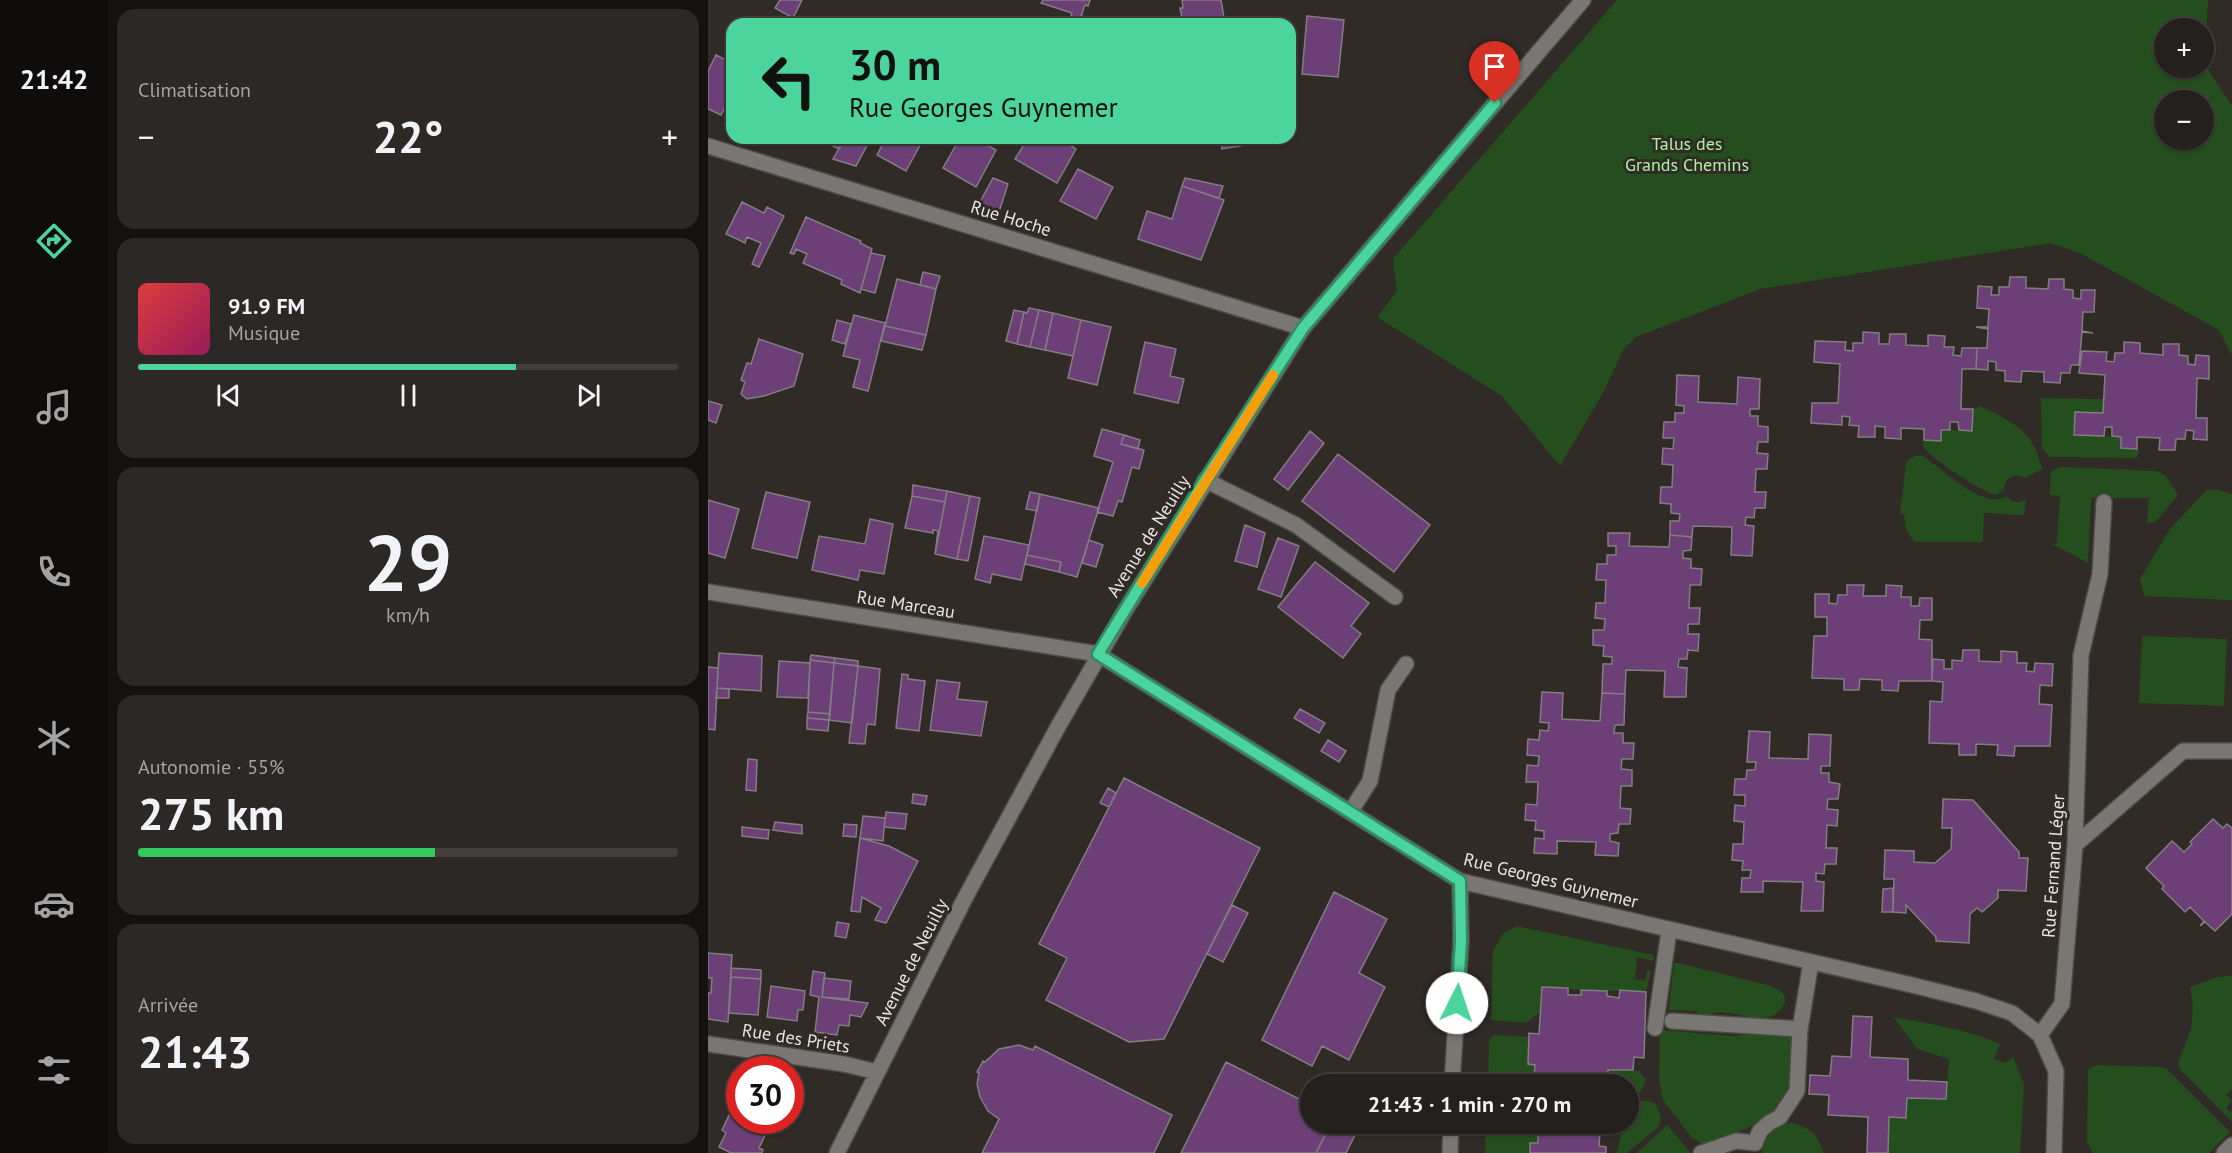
<!DOCTYPE html>
<html lang="fr">
<head>
<meta charset="utf-8">
<style>
  body { margin:0; font-family:"PT Sans",sans-serif; background:#2c2826; color:#f1f3f6; height:100vh; display:flex; flex-direction:column; font-size:22px; white-space:nowrap }
  * { box-sizing:border-box; margin:0 }
  p { font-size:20px; color:#a3a3a4 }
  .icon { flex:none; width:33px; height:33px; fill:none; stroke:currentColor; stroke-width:2; stroke-linecap:round; stroke-linejoin:round }
  .map { position:relative; flex:1; overflow:hidden }
  .details { display:flex; flex-direction:column; gap:9px; padding:9px; background:#141210; width:600px }
  .details>* { flex:none }
  .banner { position:absolute; left:18px; top:18px; width:570px; height:126px; border-radius:18px; box-shadow:0 2px 4px #0004,0 0 0 2px #413e3b; background:#4bd49b; color:#111; overflow:hidden }
  .fabs { position:absolute; left:1446px; top:18px; display:grid; gap:12px }
  .fabs a { display:grid; place-items:center; width:60px; height:60px; border-radius:50%; background:#24201d; box-shadow:0 2px 4px #0004,0 0 0 2px #413e3b; font-size:30px }
  .speed { position:absolute; left:18px; top:1056px; display:flex; gap:12px; font-size:30px; font-weight:700; text-align:center }
  .speed>* { display:grid; place-content:center; width:78px; height:78px; border-radius:50%; background:#24201d; box-shadow:0 2px 4px #0004,0 0 0 2px #413e3b; line-height:1 }
  .speed .limit { border:9px solid #d22; background:#fff; color:#111 }
  .pin { position:absolute; display:grid; place-items:center; width:51px; height:51px; color:#fff; margin:-62px -26px; border-radius:50% 50% 50% 0; rotate:-45deg; box-shadow:0 0 6px #0007 }
  .pin .icon { rotate:45deg }
  .me { position:absolute; width:66px; margin:-33px; rotate:4deg; stroke-linejoin:round; filter:drop-shadow(0 0 4px #0008) }
  .turn { display:flex; align-items:center; gap:21px; height:126px; padding:0 24px; font-size:27px }
  .turn .icon { width:78px; height:78px; stroke-width:2.5 }
  .turn b { display:block; font-size:42px; line-height:51px }
  .big { font-size:45px; font-weight:700; line-height:1.1 }
  .details .card { flex:1; display:flex; flex-direction:column; justify-content:center; gap:9px; min-width:0; padding:0 21px; border-radius:18px; background:#2c2826 }
  .details .dial { align-items:center; gap:0 }
  .dial b { font-size:78px; line-height:1 }
  .song { display:flex; align-items:center; gap:18px }
  .cover { width:72px; height:72px; border-radius:9px; background:linear-gradient(135deg,hsl(0 70% 55%),hsl(330 70% 35%)) }
  .played { height:6px; border-radius:3px; background:linear-gradient(90deg,#4bd49b 70%,#413e3b 70%) }
  .keys { display:flex; justify-content:space-around; direction:ltr }
  .heat { display:flex; justify-content:space-between; align-items:center; font-size:33px; direction:ltr }
  .charge { height:9px; border-radius:4px; background:linear-gradient(90deg,#34c759 55%,#413e3b 0) }
  .trip { position:absolute; left:592px; top:1074px; width:339px; height:60px; border-radius:30px; background:#24201d; box-shadow:0 2px 4px #0004,0 0 0 2px #413e3b; font-weight:700; line-height:60px; text-align:center }
  main { display:flex; flex:1; min-height:0 }
  .tabs { display:flex; flex-direction:column; width:108px; justify-content:space-around; align-items:center; background:#0e0d0c; color:#a3a3a4 }
  .tabs .icon { width:42px; height:42px }
  .tabs .current { color:#4bd49b }
  .tabs b { font-size:27px; color:#f1f3f6 }
  .map>svg:first-child { display:block }
</style>
</head>
<body>
<main>
<nav class="tabs">
<b>21:42</b>
<svg class="icon current" aria-label="directions" viewBox="0 0 24 24"><path d="M12 3l9 9-9 9-9-9zM9 14v-3h6M13 9l2 2-2 2"/></svg>
<svg class="icon" aria-label="music" viewBox="0 0 24 24"><path d="M9 18V5l10-2v13"/><circle cx="6" cy="18" r="3"/><circle cx="16" cy="16" r="3"/></svg>
<svg class="icon" aria-label="phone" viewBox="0 0 24 24"><path d="M5 4h4l2 5-3 2q2 4 5 5l2-3 5 2v4C11 20 4 13 5 4z"/></svg>
<svg class="icon" aria-label="climate" viewBox="0 0 24 24"><path d="M12 3v18M4 7l16 10M4 17L20 7"/></svg>
<svg class="icon" aria-label="car" viewBox="0 0 24 24"><path d="M5 17H2v-5l4-1 3-4h7l3 4 3 1v5h-3M9 17h6M6 11h13"/><circle cx="7" cy="17" r="2"/><circle cx="17" cy="17" r="2"/></svg>
<svg class="icon" aria-label="filters" viewBox="0 0 24 24"><path d="M4 7h16M4 17h16"/><circle cx="9" cy="7" r="2"/><circle cx="15" cy="17" r="2"/></svg>
</nav>
<section class="details">
<div class="card"><p>Climatisation</p>
<div class="heat"><a>−</a><b class="big">22°</b><a>+</a></div>
</div>
<div class="card">
<div class="song"><i class="cover"></i><div><b>91.9 FM</b><p>Musique</p></div></div>
<div class="played"></div>
<div class="keys"><svg class="icon" aria-label="previous" viewBox="0 0 24 24"><path d="M18 5L8 12l10 7zM5 5v14"/></svg><svg class="icon" aria-label="pause" viewBox="0 0 24 24"><path d="M8 5v14M16 5v14"/></svg><svg class="icon" aria-label="next" viewBox="0 0 24 24"><path d="M6 5l10 7-10 7zM19 5v14"/></svg></div>
</div>
<div class="card dial"><b>29</b><p>km/h</p></div>
<div class="card"><p>Autonomie · 55%</p><b class="big">275 km</b><div class="charge"></div></div>
<div class="card"><p>Arrivée</p><b class="big">21:43</b></div>
</section>
<div class="map">
<svg width="1524" height="1153" viewBox="0 0 1524 1153">
  <rect width="100%" height="100%" fill="#302b27"/>
  <path fill="#254e1f" fill-rule="evenodd" d="M909,0H1500L1497,56L1502,73L1524,106V355L1511,330L1374,254L1343,243L1052,289L928,337L915,350L896,391L852,466L794,396L669,317L689,291L685,259ZM1456,28H1496V68H1456ZM1456,100H1496V140H1456Z
    M1333,398L1396,399L1395,413L1367,412L1366,435L1413,437V448L1429,449L1431,452L1429,458L1342,457L1334,448Z
    M1272,406C1292,416 1315,425 1326,446C1330,453 1331,462 1335,469L1316,478C1306,472 1296,479 1296,490L1288,495C1274,492 1219,457 1214,444L1216,440L1232,441L1233,430L1264,431L1265,409Z
    M1211,455L1218,458C1235,470 1279,512 1298,496C1304,503 1310,504 1318,499L1316,515L1276,513L1275,542H1206L1198,529L1196,514H1192L1198,464L1202,458Z
    M1351,467L1449,471L1458,476L1470,495L1448,522L1439,523L1441,498H1383L1380,563L1344,544L1349,543L1352,496L1342,495L1343,472Z
    M1507,489L1524,494V600L1436,596L1432,579L1462,529L1499,490Z
    M1434,636L1519,639L1516,706L1431,703Z
    M808,926L946,955L945,961L929,957L927,979L937,981L939,970L943,971L938,992L873,990L834,987L832,1012L818,1023L783,1020L785,950L795,934Z
    M966,963H970L1063,986C1069,989 1076,991 1077,998C1077,1003 1077,1003 1074,1007C1059,1031 1027,1008 1006,1013C1003,1014 999,1017 997,1018L989,1016V1011L961,1010Z
    M1524,976V1089L1518,1095L1524,1101L1518,1108L1522,1112L1524,1110V1122L1471,1068L1470,1063L1483,1029L1485,1006L1482,987L1510,977Z
    M1186,1017C1222,1024 1258,1029 1292,1044L1286,1059L1297,1063L1305,1057L1316,1084L1312,1153H1180L1181,1117L1198,1118L1199,1098L1238,1099L1241,1059L1209,1049Z
    M952,1030L1024,1036L1044,1034L1084,1037C1086,1063 1084,1093 1065,1113C1053,1125 1016,1137 1000,1143H993L984,1138L955,1100L951,1079Z
    M785,1035L821,1037L820,1064L827,1065L826,1078H823L822,1084H780L781,1042Z
    M1389,1065L1452,1067L1459,1069L1522,1132L1501,1153H1385L1379,1141L1380,1071L1382,1068Z
    M900,1070L931,1071L938,1080L933,1091L921,1107V1084H903V1082H900Z
    M931,1101H940L948,1104C952,1113 955,1118 950,1127L919,1153H909L916,1124H921V1115Z
    M1081,1123C1100,1126 1111,1134 1115,1153H1054C1054,1136 1067,1128 1081,1123Z
    M778,1124H826V1130H830V1143L822,1153H777Z
    M959,1125L983,1153H929Z"/>
  <path fill="#6c4077" stroke="#817d82" stroke-width="1.5" d="M72,0H94L85,18L67,8Z
    M335,0H382L380,6L377,5L373,16L402,22V24H360L364,13L333,3Z
    M474,0H513L517,24L475,23L472,8H475Z
    M599,16L636,20L630,77L594,74Z
    M8,55L24,63V94L13,115L0,109V71Z
    M109,138H137L131,149Z
    M137,138H163L148,166L125,159Z
    M178,138H216L198,171L169,155Z
    M252,138H266L288,150L268,187L235,168Z
    M320,138H351L368,149L349,183L307,159Z
    M513,138H555L556,142L514,149Z
    M370,169L405,187L388,219L352,201Z
    M285,178L300,184L289,218L267,211Z
    M477,178L515,186L511,198L474,186Z
    M474,186L516,200L493,260L430,239L439,211L464,219Z
    M34,202L56,213L59,207L76,216L51,267L44,264L53,243L39,237L37,243L18,234Z
    M98,217L153,241L152,243L164,249L152,293L133,284L134,280L95,263L99,254L88,249L86,254L82,253Z
    M163,253L177,256L167,293L153,289Z
    M215,272L232,276L228,289L212,285Z
    M1302,277H1318V288L1340,289L1341,279H1356V289L1365,290V298L1373,299V290H1387L1386,312H1375L1374,331L1385,333L1374,332L1371,365H1363L1362,373H1353L1352,383L1336,382V372L1314,371L1313,382L1297,381V371L1288,370V362L1280,361V370L1268,369L1269,348H1279L1280,329L1268,327H1280L1281,309L1269,308L1270,286L1284,287L1283,295H1291V287H1301Z
    M189,279L228,289L218,335L177,326Z
    M321,308L331,310L322,347L309,344L316,312L319,313Z
    M306,310L316,312L309,344L298,341Z
    M331,310L345,313L337,350L322,347Z
    M345,313L373,320L365,356L337,350Z
    M146,315L177,323L160,391L145,387L152,360L135,356Z
    M129,320L143,324L137,344L124,340Z
    M373,320L403,327L389,385L360,378Z
    M177,326L218,335L214,350L173,341Z
    M1155,332L1171,333V344H1181L1182,334H1198V345L1220,346V335L1237,336L1236,347H1246L1245,355L1253,356L1254,348H1269L1268,369H1254L1253,409H1265L1264,431L1251,430L1250,422H1242V430H1233V441L1216,440V429L1193,428V439L1177,438V427L1167,426V437H1150L1151,426L1141,425L1142,417L1134,416V425L1103,423L1104,403H1130L1132,364L1106,362L1107,341L1138,342L1137,350L1145,351V343H1155Z
    M51,339L95,354L86,386L56,396L39,399L33,394L37,382L33,380L39,363L43,364Z
    M437,342L468,349L462,376L476,379L470,403L426,393Z
    M1416,342L1432,343V353L1455,355V344H1471V355L1480,356V364L1487,365L1488,355L1501,356V379L1489,378L1488,418H1499V440L1485,439L1486,431L1478,430L1477,439H1468L1467,450H1451L1452,438L1429,437V449L1413,448V437L1404,436V427H1397L1396,436L1366,435L1367,412L1395,413L1397,375L1371,373L1374,351L1399,352L1398,361L1406,362L1407,353H1416Z
    M969,375L991,376L990,402L1029,404L1030,377L1052,379L1051,409H1042V416H1050V426L1060,427V442H1050L1049,453L1060,454L1059,469H1048L1047,492H1058L1057,508H1047L1046,518L1038,517L1037,525L1046,526L1044,556L1023,555L1024,527L985,526L984,537L962,535V521H971L972,514L963,513V504L952,503L953,487H964L965,465L954,464L955,448L965,449L966,438H955L956,422H967V413H976V406L968,405Z
    M0,401L14,405L8,423L0,420Z
    M394,429L416,435L413,444L436,450L431,469L424,467L414,502L410,501L405,516L389,512L405,462L386,456Z
    M602,431L616,443L580,490L566,479Z
    M416,435L432,440L430,449L413,444Z
    M630,454L722,525L686,572L594,501Z
    M205,485L239,491L237,502L204,496Z
    M239,491L262,496L249,559L227,554Z
    M58,492L102,502L89,558L44,548Z
    M322,492L332,494L329,511L318,509Z
    M332,494L391,508L369,577L351,572L353,562L319,555Z
    M204,496L237,502L227,554L230,531L225,530V533L197,528Z
    M262,496L272,498L260,561L249,559Z
    M0,500L31,509L17,558L0,553Z
    M162,519L185,524L176,574L152,570L150,580L104,570L111,536L157,544Z
    M537,525L557,533L549,567L527,561Z
    M900,533H922L921,546L961,547L962,535L984,537L983,550L975,551V558L983,559V568L994,569L993,585H982L981,608H992L991,624H980V634H991L990,651L980,650L979,659H971L970,667L979,668L978,697H956L957,671L918,670L917,694L894,693L895,664H904V657L895,656L896,646L885,645V630H896L897,619L887,618L888,603H897L898,580H888L889,564H899V555H908V546H900Z
    M276,536L321,545L313,580L284,574L282,583L267,579Z
    M570,538L591,546L573,597L550,589Z
    M381,540L395,545L388,567L374,563Z
    M319,555L353,562L351,572L317,564Z
    M607,562L661,603L643,626L653,634L635,658L570,607Z
    M1139,585H1156L1155,596H1178V585L1194,586L1193,597H1203V606H1211L1212,598H1224V620H1212L1211,639L1224,640V681H1191L1190,691L1174,690V680L1152,679L1151,690H1136V679L1104,678L1106,636H1119V617H1107V594H1121V603L1129,604L1130,595H1139Z
    M1255,650H1271V661L1293,662V651L1309,652V663H1319L1318,671L1326,672L1327,663L1345,664L1344,686L1332,685L1331,704L1344,705L1342,746H1307L1306,756L1289,755L1290,745L1268,744V755H1251V744L1221,743L1222,701L1234,702L1235,682L1224,681L1225,659L1236,660V669H1244V660L1254,661Z
    M11,653L54,656L53,691L9,688Z
    M103,655L127,658L126,663L102,660Z
    M127,658L150,661V666L126,663Z
    M102,660L126,663L122,714L100,712Z
    M71,661L102,663L100,698L69,697Z
    M126,663L150,666L144,723L121,720Z
    M150,666L172,669L167,725L159,724L157,744L141,743Z
    M0,667L10,668L7,730L0,729Z
    M194,674L200,675V679L217,681L211,731L188,728Z
    M229,680L252,683L249,699L279,702L273,736L222,730Z
    M9,688L21,689V698H8Z
    M834,692L855,693L854,719L892,721L894,693L917,694L916,725H907L906,733H915V743H926L925,759H914L913,769L924,770V786H913L912,808L923,809L922,824H911L910,833L902,834V841L911,843L910,856L887,855L888,842L849,841V854L826,853L827,838L836,839V831L827,830L828,821L817,820L818,804L829,805L830,782H818L819,765L830,766L831,756L819,755L820,739L831,740L832,730L840,731L841,723L832,722Z
    M592,709L617,723L611,733L586,718Z
    M100,712L122,714L121,720L99,718Z
    M99,718L121,720L120,731L99,729Z
    M1041,731L1062,732L1061,758L1100,759L1101,734L1123,735L1122,766H1113V773H1121V782L1132,784L1130,799H1120L1119,809L1130,810L1129,826L1119,825L1118,848H1129L1128,864H1117L1116,874L1108,873V881L1116,882L1115,911H1093L1095,882L1055,881V892H1033L1034,878H1042L1043,870H1034L1035,861L1024,860L1025,844H1035L1036,822L1026,821L1027,805L1037,806V795H1026L1027,779H1038L1039,770H1047L1048,762H1039Z
    M620,740L638,751L631,762L613,751Z
    M40,759L49,760L48,791L38,790Z
    M416,778L552,848L456,1039L421,1042L338,1000L359,958L331,944Z
    M400,788L408,793L401,807L392,803Z
    M205,794L219,796L217,805L204,803Z
    M1235,799L1265,800L1311,852V858H1320L1318,891L1290,890V898L1274,912L1269,908L1262,914L1261,943L1228,941V937L1198,905V913L1185,912L1186,879H1176L1177,850L1206,851V862L1227,863L1243,849L1244,828H1234Z
    M178,812L199,814L197,829L176,827Z
    M155,816L177,818L175,841L152,838Z
    M1505,819L1515,828L1519,824L1524,828V914L1507,931L1497,922L1492,926L1496,921L1482,907L1477,912L1454,889L1456,886L1438,868L1464,841L1476,852L1484,844L1482,842Z
    M67,822L94,825V834L65,830Z
    M136,824L149,825L148,837L135,836Z
    M34,827L61,830L60,839L34,836Z
    M152,838L181,846L210,861L178,923L167,920L173,908L154,897L152,912L143,911Z
    M1185,888V912H1174L1175,889Z
    M626,892L679,919L651,973L677,987L641,1060L614,1046L604,1066L554,1040Z
    M524,905L540,913L515,962L499,954Z
    M129,922L141,924L138,938L127,936Z
    M0,953L24,955L20,1022L0,1019V993H3L4,978H0Z
    M23,968L53,970V979L23,977Z
    M105,971L117,973L114,997L160,1003L153,1017L142,1015L141,1026L131,1025L129,1035L107,1032L111,997L102,995Z
    M23,977L53,979L50,1015L21,1013Z
    M116,978L143,981L141,999L114,997Z
    M63,986L97,991L95,1010H90L89,1021L59,1017Z
    M834,987L860,988V995H873V990L899,991V996L911,998L912,990L938,992L936,1058L926,1057L925,1070H900V1082H904L903,1084H822L823,1078H826L827,1065L820,1064L821,1033L831,1034Z
    M1145,1016L1164,1017L1162,1057L1200,1059V1080L1239,1082L1238,1099L1199,1098L1198,1118L1181,1117L1180,1153H1159L1160,1117L1120,1115L1121,1095L1101,1094L1102,1075L1122,1076L1124,1056L1143,1057Z
    M311,1045L325,1050L327,1046L464,1115L446,1153H274L291,1119L280,1111L272,1097L269,1084L271,1073L269,1072L275,1061L277,1062L291,1049Z
    M518,1062L603,1105V1124H623L608,1153H473Z
    M32,1106V1120H70L66,1129L61,1127L51,1148L55,1150L54,1153H23L11,1147L18,1133L14,1130L25,1107L30,1110Z
    M623,1124H640L650,1129L638,1153H608Z
    M826,1124H896V1133H892L891,1146L898,1147V1153H822V1143H830V1130H826Z"/>
  <g fill="none" stroke-linecap="round" stroke-linejoin="round">
    <defs>
      <path id="minor" d="M0,146L595,328
        M497,480L588,525L687,597
        M0,592L390,654L752,881L1204,985L1268,1001L1304,1013L1332,1035L1348,1071L1346,1153
        M642,812L662,781L680,690L698,664
        M1367,845L1475,751H1524
        M964,1021L1092,1029
        M947,1028L961,931
        M1332,1035L1354,1004L1367,845L1373,655L1392,574L1396,502
        M0,1044L136,1064L169,1072
        M744,1084L753,941L752,881
        M129,1153L257,898L351,725L418,609L595,328L875,0
        M742,1153L743,1124
        M993,1153L1028,1141L1047,1143L1052,1131L1061,1123L1072,1117L1089,1091L1092,1029L1103,962
        M1516,1153L1524,1145"/>
    </defs>
    <use href="#minor" stroke="#4d4945" stroke-width="18"/>
    <use href="#minor" stroke="#797774" stroke-width="15"/>
  </g>
  <g fill="none" stroke-linecap="round" stroke-linejoin="round">
    <defs>
      <path id="route" d="M749,1003L753,941L752,881L390,654L497,480L595,328L787,103"/>
    </defs>
    <use href="#route" stroke="#318a65" stroke-width="15"/>
    <use href="#route" stroke="#4bd49b" stroke-width="10"/>
    <path stroke="#f59e0b" stroke-width="10" d="M434,583L565,375"/>
  </g>
  <g text-anchor="middle" dominant-baseline="central" stroke-width="6" stroke-linejoin="round" paint-order="stroke">
    <g font-size="18" fill="#acf3a1" stroke="#302b27">
      <text x="979" y="143">Talus des<tspan x="979" dy="21">Grands Chemins</tspan></text>
    </g>
    <g font-size="18" fill="#e7e4e2" stroke="#302b27">
      <text transform="translate(303 218) rotate(17)">Rue Hoche</text>
      <text transform="translate(440 536) rotate(-58)">Avenue de Neuilly</text>
      <text transform="translate(198 604) rotate(9)">Rue Marceau</text>
      <text transform="translate(1345 866) rotate(-86)">Rue Fernand Léger</text>
      <text transform="translate(843 880) rotate(14)">Rue Georges Guynemer</text>
      <text transform="translate(203 962) rotate(-63)">Avenue de Neuilly</text>
      <text transform="translate(88 1038) rotate(9)">Rue des Priets</text>
    </g>
  </g>
</svg>
<div class="fabs">
<a>+</a>
<a>−</a>
</div>
<div class="speed"><div class="limit">30</div></div>
<div class="pin" style="left:787px;top:103px;background:#d93025"><svg class="icon" aria-label="arrive" viewBox="0 0 24 24"><path d="M6 21V4h12l-3 4 3 4H6"/></svg></div>
<svg class="me" style="left:749px;top:1003px" viewBox="-20 -20 40 40"><circle r="19" fill="#fff"/><path d="M0-13L10 11 0 6-10 11z" fill="#4bd49b"/></svg>
<div class="trip">21:43 · 1 min · 270 m</div>
<div class="banner">
<div class="turn"><svg class="icon" aria-label="left" viewBox="0 0 24 24"><path d="M17 20v-9H6M10 6l-5 5 5 5"/></svg><div><b>30 m</b>Rue Georges Guynemer</div></div>
</div>
</div>
</main>
</body>
</html>
